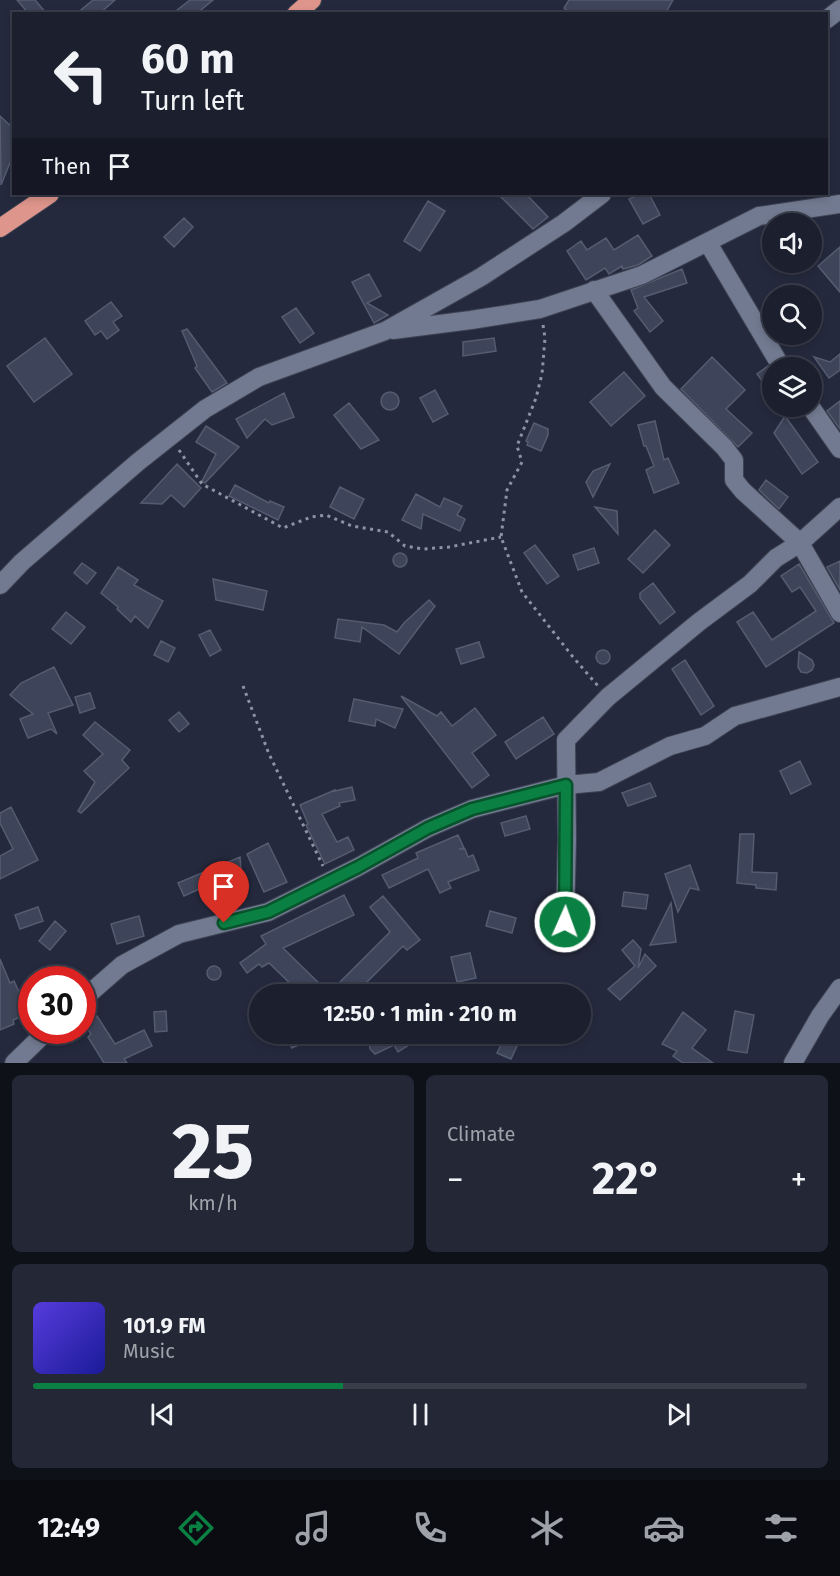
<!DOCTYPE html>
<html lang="en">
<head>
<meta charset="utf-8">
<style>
  body { margin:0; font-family:"Fira Sans",sans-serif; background:#242736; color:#f1f3f6; height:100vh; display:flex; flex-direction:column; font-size:22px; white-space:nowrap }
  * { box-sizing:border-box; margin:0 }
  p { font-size:20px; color:#a0a2aa }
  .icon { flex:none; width:33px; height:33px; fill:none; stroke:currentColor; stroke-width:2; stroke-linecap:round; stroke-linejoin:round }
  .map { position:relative; height:1063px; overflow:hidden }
  .side { display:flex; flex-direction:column; gap:12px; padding:12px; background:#0f1119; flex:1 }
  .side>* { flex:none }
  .top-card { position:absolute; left:12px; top:12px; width:816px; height:183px; border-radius:0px; box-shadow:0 3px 9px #0003,0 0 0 2px #393d4a; background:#1b1f2e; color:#f1f3f6; overflow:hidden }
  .tools { position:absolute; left:762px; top:213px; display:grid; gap:12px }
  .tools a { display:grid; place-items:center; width:60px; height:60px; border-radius:50%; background:#1b1f2e; box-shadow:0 3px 9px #0003,0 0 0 2px #393d4a; font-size:30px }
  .speed { position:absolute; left:18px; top:966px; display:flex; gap:12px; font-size:30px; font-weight:700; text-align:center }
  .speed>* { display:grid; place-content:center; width:78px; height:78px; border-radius:50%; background:#1b1f2e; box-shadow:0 3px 9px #0003,0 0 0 2px #393d4a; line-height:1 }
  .speed .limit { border:9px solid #d22; background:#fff; color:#111 }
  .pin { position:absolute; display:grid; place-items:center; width:51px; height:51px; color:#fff; margin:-62px -26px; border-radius:50% 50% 50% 0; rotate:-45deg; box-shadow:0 0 6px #0007 }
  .pin .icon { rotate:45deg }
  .me { position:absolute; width:66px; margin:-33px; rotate:2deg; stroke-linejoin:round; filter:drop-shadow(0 0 4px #0008) }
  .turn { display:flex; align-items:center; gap:21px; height:126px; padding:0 30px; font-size:27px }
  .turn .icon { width:78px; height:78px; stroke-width:2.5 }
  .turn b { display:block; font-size:42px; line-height:51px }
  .then { display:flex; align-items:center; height:57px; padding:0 30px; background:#0003; gap:12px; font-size:22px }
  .big { font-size:45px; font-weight:700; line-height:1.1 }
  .side .widget { flex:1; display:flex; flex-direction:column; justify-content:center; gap:9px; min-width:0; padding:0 21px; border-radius:9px; background:#242736 }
  .side .dial { align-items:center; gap:0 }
  .dial b { font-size:78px; line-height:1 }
  .song { display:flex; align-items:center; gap:18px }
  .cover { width:72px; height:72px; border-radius:9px; background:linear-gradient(135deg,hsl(250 70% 55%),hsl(240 70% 35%)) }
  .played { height:6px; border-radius:3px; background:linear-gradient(90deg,#0b8043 40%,#393d4a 40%) }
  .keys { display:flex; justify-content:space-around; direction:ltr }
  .heat { display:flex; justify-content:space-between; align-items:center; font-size:33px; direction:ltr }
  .side .tiles { flex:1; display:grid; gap:12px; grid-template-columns:1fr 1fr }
  .widget:last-child { grid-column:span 2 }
  .trip { position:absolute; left:249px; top:984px; width:342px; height:60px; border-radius:30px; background:#1b1f2e; box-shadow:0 3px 9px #0003,0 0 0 2px #393d4a; font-weight:700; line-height:60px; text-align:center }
  .dock { display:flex; height:96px; justify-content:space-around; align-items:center; background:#0b0c12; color:#a0a2aa }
  .dock .icon { width:42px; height:42px }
  .dock .selected { color:#0b8043 }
  .dock b { font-size:27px; color:#f1f3f6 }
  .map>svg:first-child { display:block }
</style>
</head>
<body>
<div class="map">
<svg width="840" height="1063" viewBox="0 0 840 1063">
  <rect width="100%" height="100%" fill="#24293d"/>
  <path fill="#3e4459" stroke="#555c71" stroke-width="1.5" d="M17,0H35L47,14H29Z
    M93,0H115L99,14H76Z
    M190,0H213L196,14H172Z
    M569,0H673L665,14H572L564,8Z
    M0,116L14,129V153L1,185Z
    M498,194H526L548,217L533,229Z
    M640,194H649L660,215L643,224L629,199Z
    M428,201L445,211L420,251L404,241Z
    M184,218L193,227L174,247L164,237Z
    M638,235L652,256L638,265L623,269L622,266L609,274L605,268L586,280L567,251L581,241L587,250L606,238L614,250Z
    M840,247V292L818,266Z
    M682,269L687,283L644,297L663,321L650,332L634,311L638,308L631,290Z
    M369,274L381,296L367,303L388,315L374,323L352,282Z
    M111,302L122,316L113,322L119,330L107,339L101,331L95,335L85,321Z
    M296,308L314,333L300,343L282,317Z
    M187,329L227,383L212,392L195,368L197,366L182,331Z
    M45,338L72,374L34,402L7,366Z
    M494,338L496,351L463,356V342Z
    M840,354V370L829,378L814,357L830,362Z
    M712,357L745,390L726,409L752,433L738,447L681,389Z
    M768,366L772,374V395L757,374Z
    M624,372L645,396L611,426L590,402Z
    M435,390L448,414L433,422L420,398Z
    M381 401a9 9 0 1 1 18 0a9 9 0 1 1-18 0Z
    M284,393L294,417L272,425L265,419L247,438L236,419Z
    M840,401V429L827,411Z
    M349,403L379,440L361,449L334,415Z
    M785,416L818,462L802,474L774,433Z
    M655,421L664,460L668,458L679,483L654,493L646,470L654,466L646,446H644L638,425Z
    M534,423L548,429V435L541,451L527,445L528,442L526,441Z
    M206,426L239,447L205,483L202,481L216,454L196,442Z
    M177,464L201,488L184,507L171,495L162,504L141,503Z
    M610,464L593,497L586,482L593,471Z
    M766,480L788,497L779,509L759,490Z
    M235,485L269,503L270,501L284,507L278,520L229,496Z
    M340,487L364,499L354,519L330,507Z
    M416,494L440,507L444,498L462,506L457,515L465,519L460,531L423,514L421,529L402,520Z
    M595,507L617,511L618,534Z
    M655,530L670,545L643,573L628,559Z
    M535,545L559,576L547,584L524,553Z
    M594,548L599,563L578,570L573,555Z
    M393 560a7 7 0 1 1 14 0a7 7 0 1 1-14 0Z
    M840,561V590L827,567Z
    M82,563L96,573L87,584L74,573Z
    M799,564L834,623L766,667L737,622L753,612L772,640L816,611L800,587L792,592L781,576Z
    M118,567L138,580L134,585L163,601L148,628L135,616L131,622L117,609L118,607L101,593Z
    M213,579L267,591L263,610L216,600Z
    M653,583L675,612L660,624L640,598V593Z
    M429,600L435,606L399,654L362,627L360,642L335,638L338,619L384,625L397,632L404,623Z
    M66,612L85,627L71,644L52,629Z
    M210,630L221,650L210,656L199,635Z
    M161,641L175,648L168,662L154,655Z
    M479,642L484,657L461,664L456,649Z
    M596 657a7 7 0 1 1 14 0a7 7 0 1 1-14 0Z
    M799,652L812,660L814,665L812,670L807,673L801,672L798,667Z
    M685,660L714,706L701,715L672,669Z
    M54,667L73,705L48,713L57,734L51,729L28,738L20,719L33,714L10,695L21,683Z
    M90,693L95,708L80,713L75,697Z
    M401,696L437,716L441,712L452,726L475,708L496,735L472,753L489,775L472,788Z
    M354,699L403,709L395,728L376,719L375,726L349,721Z
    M179,712L189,724L179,732L169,720Z
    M543,717L554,734L516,759L505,742Z
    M95,722L130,750L122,760L129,768L81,813L78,811L95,782L84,771L103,754L83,735Z
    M800,761L811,784L791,794L780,771Z
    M650,783L656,796L628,806L622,793Z
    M352,787L355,800L339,803L340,806L322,814L337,842L348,837L354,850L325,864L306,825L308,824L300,805L335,790V791Z
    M11,807L38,860L0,879V856L13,849L0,823V813Z
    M526,816L530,829L505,836L501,823Z
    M740,834H754L752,872L777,873L776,890L756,888V885L737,883Z
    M458,835L464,848L459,849H465L468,857L473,855L479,870L448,882L451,888L440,893L428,869L389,888L382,875L418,858L416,853Z
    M268,843L287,882L264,892L247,854Z
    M240,857L241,870L184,896L178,883Z
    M690,865L699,890L690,888L678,912L665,874Z
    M624,892L648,895L646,909L622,906Z
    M344,895L354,915L283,948L329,993L390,932L370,907L383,896L420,940L407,950L403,946L355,994H301L269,963L262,967L259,964L247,973L240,963L266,944L261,936Z
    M671,903L676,942L650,945Z
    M38,907L43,921L20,929L15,915Z
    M490,911L516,918L512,933L486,926Z
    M139,916L144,936L117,944L111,924Z
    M55,921L66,931L50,950L39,941Z
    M633,940L641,949L638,968L645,954L656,966L620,1000L608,989L635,966L622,950Z
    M470,953L476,978L457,982L451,957Z
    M0,959L10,983L14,981L20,994L28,990L32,998V1012L13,1020L14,1024L0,1030Z
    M207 973a7 7 0 1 1 14 0a7 7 0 1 1-14 0Z
    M166,1011L167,1031L155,1032L154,1012Z
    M735,1011L754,1015L747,1053L728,1050Z
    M683,1012L706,1030L692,1048L713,1063H683L673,1056L677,1051L662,1044Z
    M97,1016L115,1044L144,1030L152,1046L124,1059L127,1063H104L88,1037L91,1034L84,1024Z
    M285,1034H322L292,1048Z
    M368,1034H426L398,1052L394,1045L375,1054L370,1049Z
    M503,1040L517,1046L511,1059L497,1053Z"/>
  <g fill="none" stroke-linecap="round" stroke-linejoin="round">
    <defs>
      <path id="minor" d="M826,20L840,9
        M708,243L782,368
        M594,290L663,387L724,447L734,460V480L743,491L800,543L840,613
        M393,330L471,320L540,309L642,275L759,216L840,204
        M810,406L840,449
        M0,585L22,562L138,462L205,409L259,377L385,331L481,277L564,223L602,194
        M565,922L567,839L566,740L608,697L699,622L750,584L776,558L800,543L840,507
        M82,1000L122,965L179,934L268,912L358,867L428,828L472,809L566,785L599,782L670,746L705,736L735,716L840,687
        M14,1063L48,1030
        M793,1063L820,1016L840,988"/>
      <path id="highway" d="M296,14L312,0
        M0,228L50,194"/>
    </defs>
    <use href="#minor" stroke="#3e4353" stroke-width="20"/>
    <use href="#highway" stroke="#3e4353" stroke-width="20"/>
    <path stroke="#8e93a4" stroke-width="3" stroke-dasharray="3 4.5" stroke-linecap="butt" d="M543,325L545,338L542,374L536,398L517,446L522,462L507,490L501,537L522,592L573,657L598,686
      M179,450L202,484L283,528L311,517L326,515L352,526L388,532L405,546L423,549L449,547L501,537
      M243,686L269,754L323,866"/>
    <use href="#minor" stroke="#727a91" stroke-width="18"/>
    <use href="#highway" stroke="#de958b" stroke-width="18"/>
  </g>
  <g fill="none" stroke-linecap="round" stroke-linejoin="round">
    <defs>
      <path id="route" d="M224,923L268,912L358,867L428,828L472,809L566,785L565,922"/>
    </defs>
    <use href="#route" stroke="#07532c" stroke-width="15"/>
    <use href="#route" stroke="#0b8043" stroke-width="10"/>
  </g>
</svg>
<div class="tools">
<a><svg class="icon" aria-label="sound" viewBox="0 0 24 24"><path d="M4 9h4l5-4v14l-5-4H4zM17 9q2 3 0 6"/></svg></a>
<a><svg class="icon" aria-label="search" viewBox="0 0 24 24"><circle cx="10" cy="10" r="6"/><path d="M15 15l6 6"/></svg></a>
<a><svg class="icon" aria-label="layers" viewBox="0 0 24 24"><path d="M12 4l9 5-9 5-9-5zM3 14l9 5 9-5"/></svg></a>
</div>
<div class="speed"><div class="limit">30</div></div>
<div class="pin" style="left:224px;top:923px;background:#d93025"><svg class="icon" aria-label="arrive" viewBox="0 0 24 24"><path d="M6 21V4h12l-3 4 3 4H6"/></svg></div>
<svg class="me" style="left:565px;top:922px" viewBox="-20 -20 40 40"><circle r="17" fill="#0b8043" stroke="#fff" stroke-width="3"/><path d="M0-11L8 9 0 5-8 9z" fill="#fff"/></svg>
<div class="trip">12:50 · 1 min · 210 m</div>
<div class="top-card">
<div class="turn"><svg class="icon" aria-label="left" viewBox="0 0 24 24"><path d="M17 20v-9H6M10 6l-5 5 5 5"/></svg><div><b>60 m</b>Turn left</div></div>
<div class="then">Then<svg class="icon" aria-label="arrive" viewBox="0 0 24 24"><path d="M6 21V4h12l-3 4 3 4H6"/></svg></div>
</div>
</div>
<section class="side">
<div class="tiles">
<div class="widget dial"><b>25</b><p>km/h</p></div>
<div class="widget"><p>Climate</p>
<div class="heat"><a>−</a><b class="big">22°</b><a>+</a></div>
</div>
<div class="widget">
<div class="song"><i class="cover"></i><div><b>101.9 FM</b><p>Music</p></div></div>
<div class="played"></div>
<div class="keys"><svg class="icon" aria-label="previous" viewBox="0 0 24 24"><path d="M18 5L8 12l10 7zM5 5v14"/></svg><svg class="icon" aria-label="pause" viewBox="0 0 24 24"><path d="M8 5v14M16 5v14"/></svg><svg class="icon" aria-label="next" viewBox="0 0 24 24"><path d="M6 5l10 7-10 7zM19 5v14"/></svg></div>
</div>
</div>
</section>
<nav class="dock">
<b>12:49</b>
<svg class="icon selected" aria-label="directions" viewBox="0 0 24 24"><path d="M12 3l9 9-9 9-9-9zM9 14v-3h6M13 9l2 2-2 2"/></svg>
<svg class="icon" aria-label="music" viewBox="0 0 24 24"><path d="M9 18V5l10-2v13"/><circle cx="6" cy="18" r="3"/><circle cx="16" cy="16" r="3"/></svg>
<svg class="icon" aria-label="phone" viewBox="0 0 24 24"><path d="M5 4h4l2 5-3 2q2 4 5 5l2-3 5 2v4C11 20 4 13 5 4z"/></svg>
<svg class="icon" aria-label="climate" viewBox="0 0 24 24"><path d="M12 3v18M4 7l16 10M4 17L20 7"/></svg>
<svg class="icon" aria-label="car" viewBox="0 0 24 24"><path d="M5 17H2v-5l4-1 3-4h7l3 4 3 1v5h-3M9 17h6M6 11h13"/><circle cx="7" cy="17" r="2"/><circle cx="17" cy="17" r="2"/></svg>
<svg class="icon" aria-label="filters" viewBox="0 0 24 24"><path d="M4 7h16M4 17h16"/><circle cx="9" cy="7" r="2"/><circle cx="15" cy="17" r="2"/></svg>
</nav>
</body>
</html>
